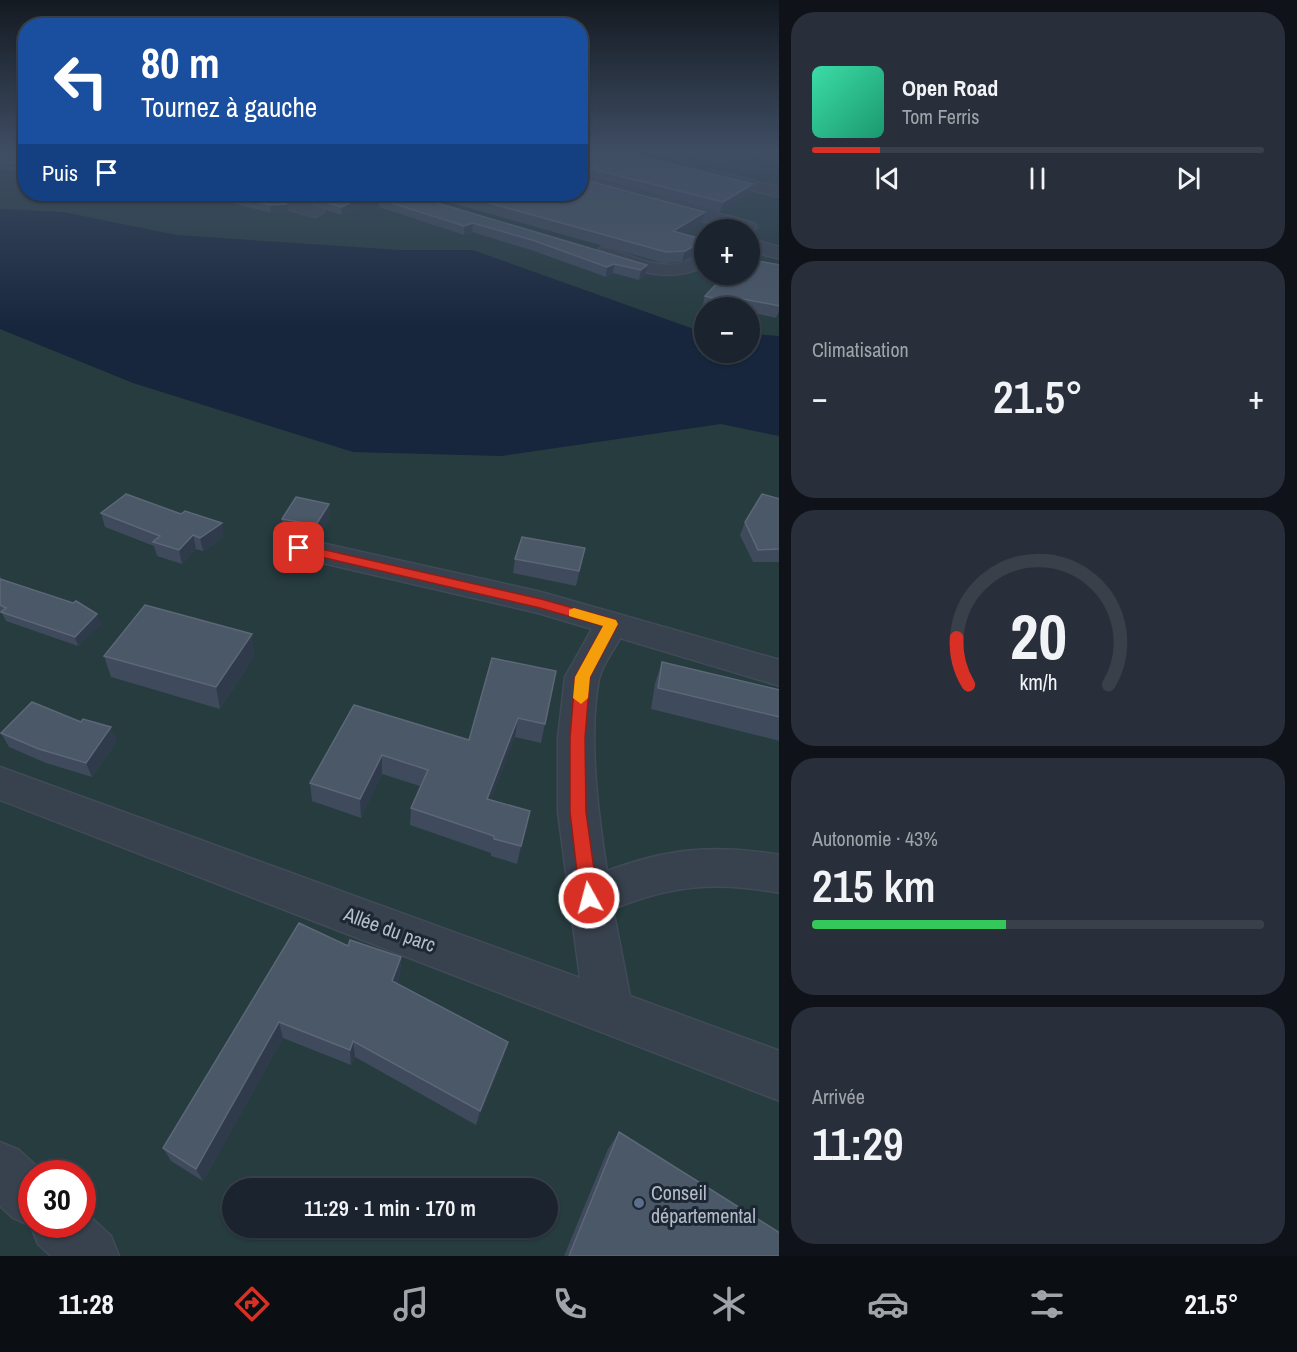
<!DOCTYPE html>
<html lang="fr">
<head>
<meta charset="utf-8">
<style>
  body { margin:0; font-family:"Archivo Narrow",sans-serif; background:#282f3a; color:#f1f3f6; height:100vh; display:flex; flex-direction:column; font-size:22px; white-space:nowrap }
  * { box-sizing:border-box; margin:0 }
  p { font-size:20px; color:#a0a4aa }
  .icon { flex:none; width:33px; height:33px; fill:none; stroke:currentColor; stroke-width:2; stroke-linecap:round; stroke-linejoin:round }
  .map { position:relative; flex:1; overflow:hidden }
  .side { display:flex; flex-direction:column; gap:12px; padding:12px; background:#0f1319; width:518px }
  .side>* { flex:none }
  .guide { position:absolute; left:18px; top:18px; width:570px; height:183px; border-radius:24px; box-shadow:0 2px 4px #0004,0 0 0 2px #39404a; background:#1a4fa0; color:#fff; overflow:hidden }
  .buttons { position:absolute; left:694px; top:219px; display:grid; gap:12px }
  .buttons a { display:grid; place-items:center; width:66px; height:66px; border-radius:50%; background:#1b232e; box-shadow:0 2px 4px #0004,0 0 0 2px #39404a; font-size:30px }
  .speed { position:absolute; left:18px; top:1160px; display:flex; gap:12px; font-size:30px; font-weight:700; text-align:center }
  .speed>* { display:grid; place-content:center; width:78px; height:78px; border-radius:50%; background:#1b232e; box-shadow:0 2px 4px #0004,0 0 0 2px #39404a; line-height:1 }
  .speed .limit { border:9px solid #d22; background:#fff; color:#111 }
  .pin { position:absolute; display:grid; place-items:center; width:51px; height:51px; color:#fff; margin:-26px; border-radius:12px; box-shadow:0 3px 9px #0006 }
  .me { position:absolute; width:66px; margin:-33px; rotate:353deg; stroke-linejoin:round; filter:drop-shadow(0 0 4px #0008) }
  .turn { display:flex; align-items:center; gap:21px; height:126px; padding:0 24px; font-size:27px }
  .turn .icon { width:78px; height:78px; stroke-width:2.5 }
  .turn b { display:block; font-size:42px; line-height:51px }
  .then { display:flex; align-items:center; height:57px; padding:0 24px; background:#0003; gap:12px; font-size:22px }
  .big { font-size:45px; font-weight:600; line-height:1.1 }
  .side .card { flex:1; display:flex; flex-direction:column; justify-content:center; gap:9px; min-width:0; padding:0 21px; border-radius:24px; background:#282f3a }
  .side .dial { align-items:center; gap:0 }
  .dial svg { height:156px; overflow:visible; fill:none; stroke:#39404a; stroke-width:7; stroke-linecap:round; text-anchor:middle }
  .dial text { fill:#f1f3f6; stroke:none }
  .song { display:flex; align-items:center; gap:18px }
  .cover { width:72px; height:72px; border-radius:9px; background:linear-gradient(135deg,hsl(160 70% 55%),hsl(160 70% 35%)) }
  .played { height:6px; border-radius:3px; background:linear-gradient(90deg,#d93025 15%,#39404a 15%) }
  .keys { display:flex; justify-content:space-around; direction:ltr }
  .heat { display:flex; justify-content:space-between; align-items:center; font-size:33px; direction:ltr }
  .charge { height:9px; border-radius:4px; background:linear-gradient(90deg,#34c759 43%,#39404a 0) }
  .trip { position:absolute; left:222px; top:1178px; width:336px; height:60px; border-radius:30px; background:#1b232e; box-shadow:0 2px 4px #0004,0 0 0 2px #39404a; font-weight:600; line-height:60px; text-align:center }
  .tab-bar { display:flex; height:96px; justify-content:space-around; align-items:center; background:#0b0e12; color:#a0a4aa }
  .tab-bar .icon { width:42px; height:42px }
  .tab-bar .active { color:#d93025 }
  .tab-bar b { font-size:27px; color:#f1f3f6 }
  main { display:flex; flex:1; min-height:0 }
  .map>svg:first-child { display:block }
</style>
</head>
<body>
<main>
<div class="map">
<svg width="780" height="1256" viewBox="0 0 780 1256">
  <rect width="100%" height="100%" fill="#242f3e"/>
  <path fill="#263c3f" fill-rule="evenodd" d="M0,152H25L26,194H580L581,152H779V1256H0ZM705,230H750V274H705ZM705,308H750V352H705ZM32,1173H82V1224H32ZM232,1188H548V1227H232Z"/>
  <path fill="#17263c" d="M0,209L63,212L177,235L399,250H473L705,333V352H750V334L779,336V436L721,424L501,456L353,452L133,383L0,329Z"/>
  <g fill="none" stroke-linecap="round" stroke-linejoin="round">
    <defs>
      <path id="minor" d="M689,152H715L751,161L754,164L746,169L691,155Z
        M708,170L780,187V197L702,178L700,175L702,172Z
        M580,177L754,223L757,227L750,232V230H737L580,187Z
        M86,194H107L93,201L87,200Z
        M247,194H271L321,208L324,212L315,217L249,198Z
        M750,239L780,247V259L750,251Z
        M602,247C627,253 652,268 678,264C687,262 695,256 705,253V266C668,285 632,269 595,257L593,253Z
        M299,538L541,592L780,660V686L620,638C614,650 602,665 599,679C588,737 598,813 607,871C668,848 715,844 780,855V893C717,881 671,885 613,909L630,996L780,1051V1101L0,800V767L580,978L558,812V738L565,677L592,629L538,613L288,555L284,548L288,541Z
        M0,1142L19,1150L44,1173H32V1224H82V1209L111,1236L119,1256H51L38,1244L31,1226L13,1218L0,1206Z"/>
    </defs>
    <use href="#minor" stroke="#414a57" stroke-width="3"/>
    <use href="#minor" fill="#38414e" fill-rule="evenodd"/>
  </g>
  <path fill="#3f4b5c" d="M0,152L24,153L26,152V172L0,169Z
    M580,152L750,193L720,212L590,177L591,173L580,171Z
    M642,152H687L685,162Z
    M730,152H780V163Z
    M581,179L705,212L702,223L684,234L705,239L703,250L682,262L663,263L420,194H506L524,199Z
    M126,194H252L287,204L288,212L271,213L205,196L199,199L185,194L156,204Z
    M276,194H375V199L342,215Z
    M379,199L647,265L645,274L639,280L613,273L606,277L534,251L472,232L464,235L379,207Z
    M780,265V309L776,318L750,312V308L702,307L705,296L732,279Z
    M780,499V562H753L740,535L745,522Z
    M329,504L330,518L317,540L283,533L282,519Z
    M101,513L224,537L203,551L196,549L182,564L157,556L154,546L105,527Z
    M585,548L576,586L513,573L515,559Z
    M0,576L2,580L101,624L78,646L6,621L2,613L0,612Z
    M255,655L220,709L111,677L104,656Z
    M662,662L780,690V741L651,709L655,683Z
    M556,671L541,743L515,737L491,800L530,811L517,864L491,856V853L410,825L411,808L420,786L382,774L361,818L312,801L310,783L354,705L469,740Z
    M1,733L117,741L92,777L46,763L9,747Z
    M348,946L401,957L400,974L397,984L504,1057L476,1125L355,1057L351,1065L283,1038L203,1181L171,1161L163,1148Z
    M619,1132L780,1256H564L608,1149Z"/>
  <path fill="#2f3b4b" d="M753,184L750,193L720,212L723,202Z
    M164,194H185L156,204L155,197Z
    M198,194H205V196L199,199Z
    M370,194H375V199L342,215L341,207Z
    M287,204L288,212L271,213L270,205Z
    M705,212L702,223L671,242L673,231Z
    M473,223L472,232L464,235V226Z
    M705,240L703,250L682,262L685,251Z
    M614,264L613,273L606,277L607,267Z
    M647,265L645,274L639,280L641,270Z
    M738,298L735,308H732L733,303Z
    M329,504L330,518L317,540L316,525Z
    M222,523L224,537L203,551L200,538Z
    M193,535L196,549L182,564L179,550Z
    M97,614L101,624L78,646L75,637Z
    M252,634L255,655L220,709L216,687Z
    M518,718L515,737L485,817L487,799Z
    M111,727L117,741L92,777L86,763Z
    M382,755V774L361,818L360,799Z
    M530,811L527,829L517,864L521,846Z
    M401,957L400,974L392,998V981Z
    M279,1022L283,1038L203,1181L196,1169Z
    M353,1041L355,1057L351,1065L350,1050Z
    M508,1042L504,1057L476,1125L480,1111Z"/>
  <path fill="#4b5868" stroke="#5c6777" stroke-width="1.5" d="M0,152L24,153L26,152V164L0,162Z
    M580,152H622L753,184L723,202L592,169L598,166L580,162Z
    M580,178L581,179L705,212L673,231L705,240L685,251L666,252L457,194H506L524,199L536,194H580Z
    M146,194H164L155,197Z
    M224,194H252L287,204L270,205Z
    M300,194H370L341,207Z
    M391,194H407L647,265L641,270L614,264L607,267L535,241L473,223L464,226L379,199Z
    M758,261L780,265V306L738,298L733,303L705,296L724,276L732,279L739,274H750V266Z
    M126,494L181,514L185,511L222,523L200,538L193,535L179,550L153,542L160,536L101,513Z
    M762,494L780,499V549L758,550L745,522Z
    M296,497L329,504L316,525L282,519Z
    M522,537L585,548L579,571L515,559Z
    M0,579L73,603L76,601L97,614L75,637L1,612L6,608L0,605Z
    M145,605L252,634L216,687L104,656Z
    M492,658L556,671L545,724L518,718L487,799L530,811L521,846L494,839V836L411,808L428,770L382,755L360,799L310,783L354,705L469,740Z
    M662,662L780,690V717L658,688Z
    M32,702L81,722L83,719L111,727L86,763L39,749L1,733Z
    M299,923L348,946L350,940L401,957L392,981L508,1042L480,1111L353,1041L350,1050L279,1022L196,1169L163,1148Z
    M619,1132L780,1233V1256H569Z"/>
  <linearGradient id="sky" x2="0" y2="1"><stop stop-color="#141a22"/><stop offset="0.46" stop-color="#3f4d63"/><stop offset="1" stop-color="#3f4d63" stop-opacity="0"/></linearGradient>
  <rect width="780" height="328" fill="url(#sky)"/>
  <path fill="#d93025" stroke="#8d1f18" stroke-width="1.5" d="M299,544L541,599L616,620L618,624L590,677L585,738L586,812L598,898L595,904L589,906L583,904L580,898L570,812V738L575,677L603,626L540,608L295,551L293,548Z"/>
  <path fill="#f59e0b" d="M574,608L616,620L618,624L590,677L588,698L581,704L573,698L575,677L603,626L569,616V610Z"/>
  <circle fill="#5c6f8a" stroke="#1d2633" stroke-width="2" cx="639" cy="1203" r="6"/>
  <g text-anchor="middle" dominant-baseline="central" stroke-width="6" stroke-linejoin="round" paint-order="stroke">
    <g font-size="20" fill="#b4bcc9" stroke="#1d2633">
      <text transform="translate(390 929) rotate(20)">Allée du parc</text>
    </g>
    <g font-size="20" fill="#b4bcc9" stroke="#1d2633" text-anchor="start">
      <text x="651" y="1192">Conseil<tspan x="651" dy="23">départemental</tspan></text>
    </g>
  </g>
</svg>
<div class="buttons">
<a>+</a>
<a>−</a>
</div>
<div class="speed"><div class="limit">30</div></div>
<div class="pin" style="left:299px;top:548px;background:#d93025"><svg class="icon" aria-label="arrive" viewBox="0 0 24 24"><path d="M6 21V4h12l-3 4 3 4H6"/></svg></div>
<svg class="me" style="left:589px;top:898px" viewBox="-20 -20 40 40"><circle r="17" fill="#d93025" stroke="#fff" stroke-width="3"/><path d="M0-11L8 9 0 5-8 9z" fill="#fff"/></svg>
<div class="trip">11:29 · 1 min · 170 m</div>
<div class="guide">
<div class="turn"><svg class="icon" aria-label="left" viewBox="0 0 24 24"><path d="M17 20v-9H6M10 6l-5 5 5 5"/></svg><div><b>80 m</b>Tournez à gauche</div></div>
<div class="then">Puis<svg class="icon" aria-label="arrive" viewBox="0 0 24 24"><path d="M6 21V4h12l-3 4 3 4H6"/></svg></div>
</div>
</div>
<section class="side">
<div class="card">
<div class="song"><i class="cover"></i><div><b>Open Road</b><p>Tom Ferris</p></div></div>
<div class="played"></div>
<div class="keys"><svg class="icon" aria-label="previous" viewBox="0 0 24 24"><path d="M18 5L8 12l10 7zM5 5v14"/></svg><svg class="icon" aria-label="pause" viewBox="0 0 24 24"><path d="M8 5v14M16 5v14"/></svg><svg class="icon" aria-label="next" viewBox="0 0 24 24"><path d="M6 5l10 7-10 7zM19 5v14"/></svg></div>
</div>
<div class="card"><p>Climatisation</p>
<div class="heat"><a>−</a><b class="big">21.5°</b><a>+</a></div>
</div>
<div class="card dial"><svg viewBox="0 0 100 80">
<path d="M14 69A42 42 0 1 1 86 69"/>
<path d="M14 69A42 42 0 0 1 8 45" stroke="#d93025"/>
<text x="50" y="56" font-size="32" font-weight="700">20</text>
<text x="50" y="72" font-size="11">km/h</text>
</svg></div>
<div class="card"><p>Autonomie · 43%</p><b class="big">215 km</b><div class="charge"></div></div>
<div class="card"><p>Arrivée</p><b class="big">11:29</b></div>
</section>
</main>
<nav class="tab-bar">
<b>11:28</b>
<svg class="icon active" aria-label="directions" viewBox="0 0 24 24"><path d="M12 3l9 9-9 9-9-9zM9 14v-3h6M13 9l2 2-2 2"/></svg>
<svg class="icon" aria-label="music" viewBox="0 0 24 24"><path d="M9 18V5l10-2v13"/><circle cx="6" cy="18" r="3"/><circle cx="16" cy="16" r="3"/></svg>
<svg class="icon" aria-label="phone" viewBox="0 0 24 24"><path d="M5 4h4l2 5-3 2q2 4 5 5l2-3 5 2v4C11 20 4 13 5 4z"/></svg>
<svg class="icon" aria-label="climate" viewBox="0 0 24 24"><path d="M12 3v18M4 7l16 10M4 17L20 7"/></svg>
<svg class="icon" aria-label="car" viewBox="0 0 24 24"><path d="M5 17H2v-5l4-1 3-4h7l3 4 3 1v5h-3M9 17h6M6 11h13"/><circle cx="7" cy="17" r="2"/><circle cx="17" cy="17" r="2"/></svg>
<svg class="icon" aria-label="filters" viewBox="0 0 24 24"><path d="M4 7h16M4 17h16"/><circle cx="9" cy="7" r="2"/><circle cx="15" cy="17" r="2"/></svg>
<b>21.5°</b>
</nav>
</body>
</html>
